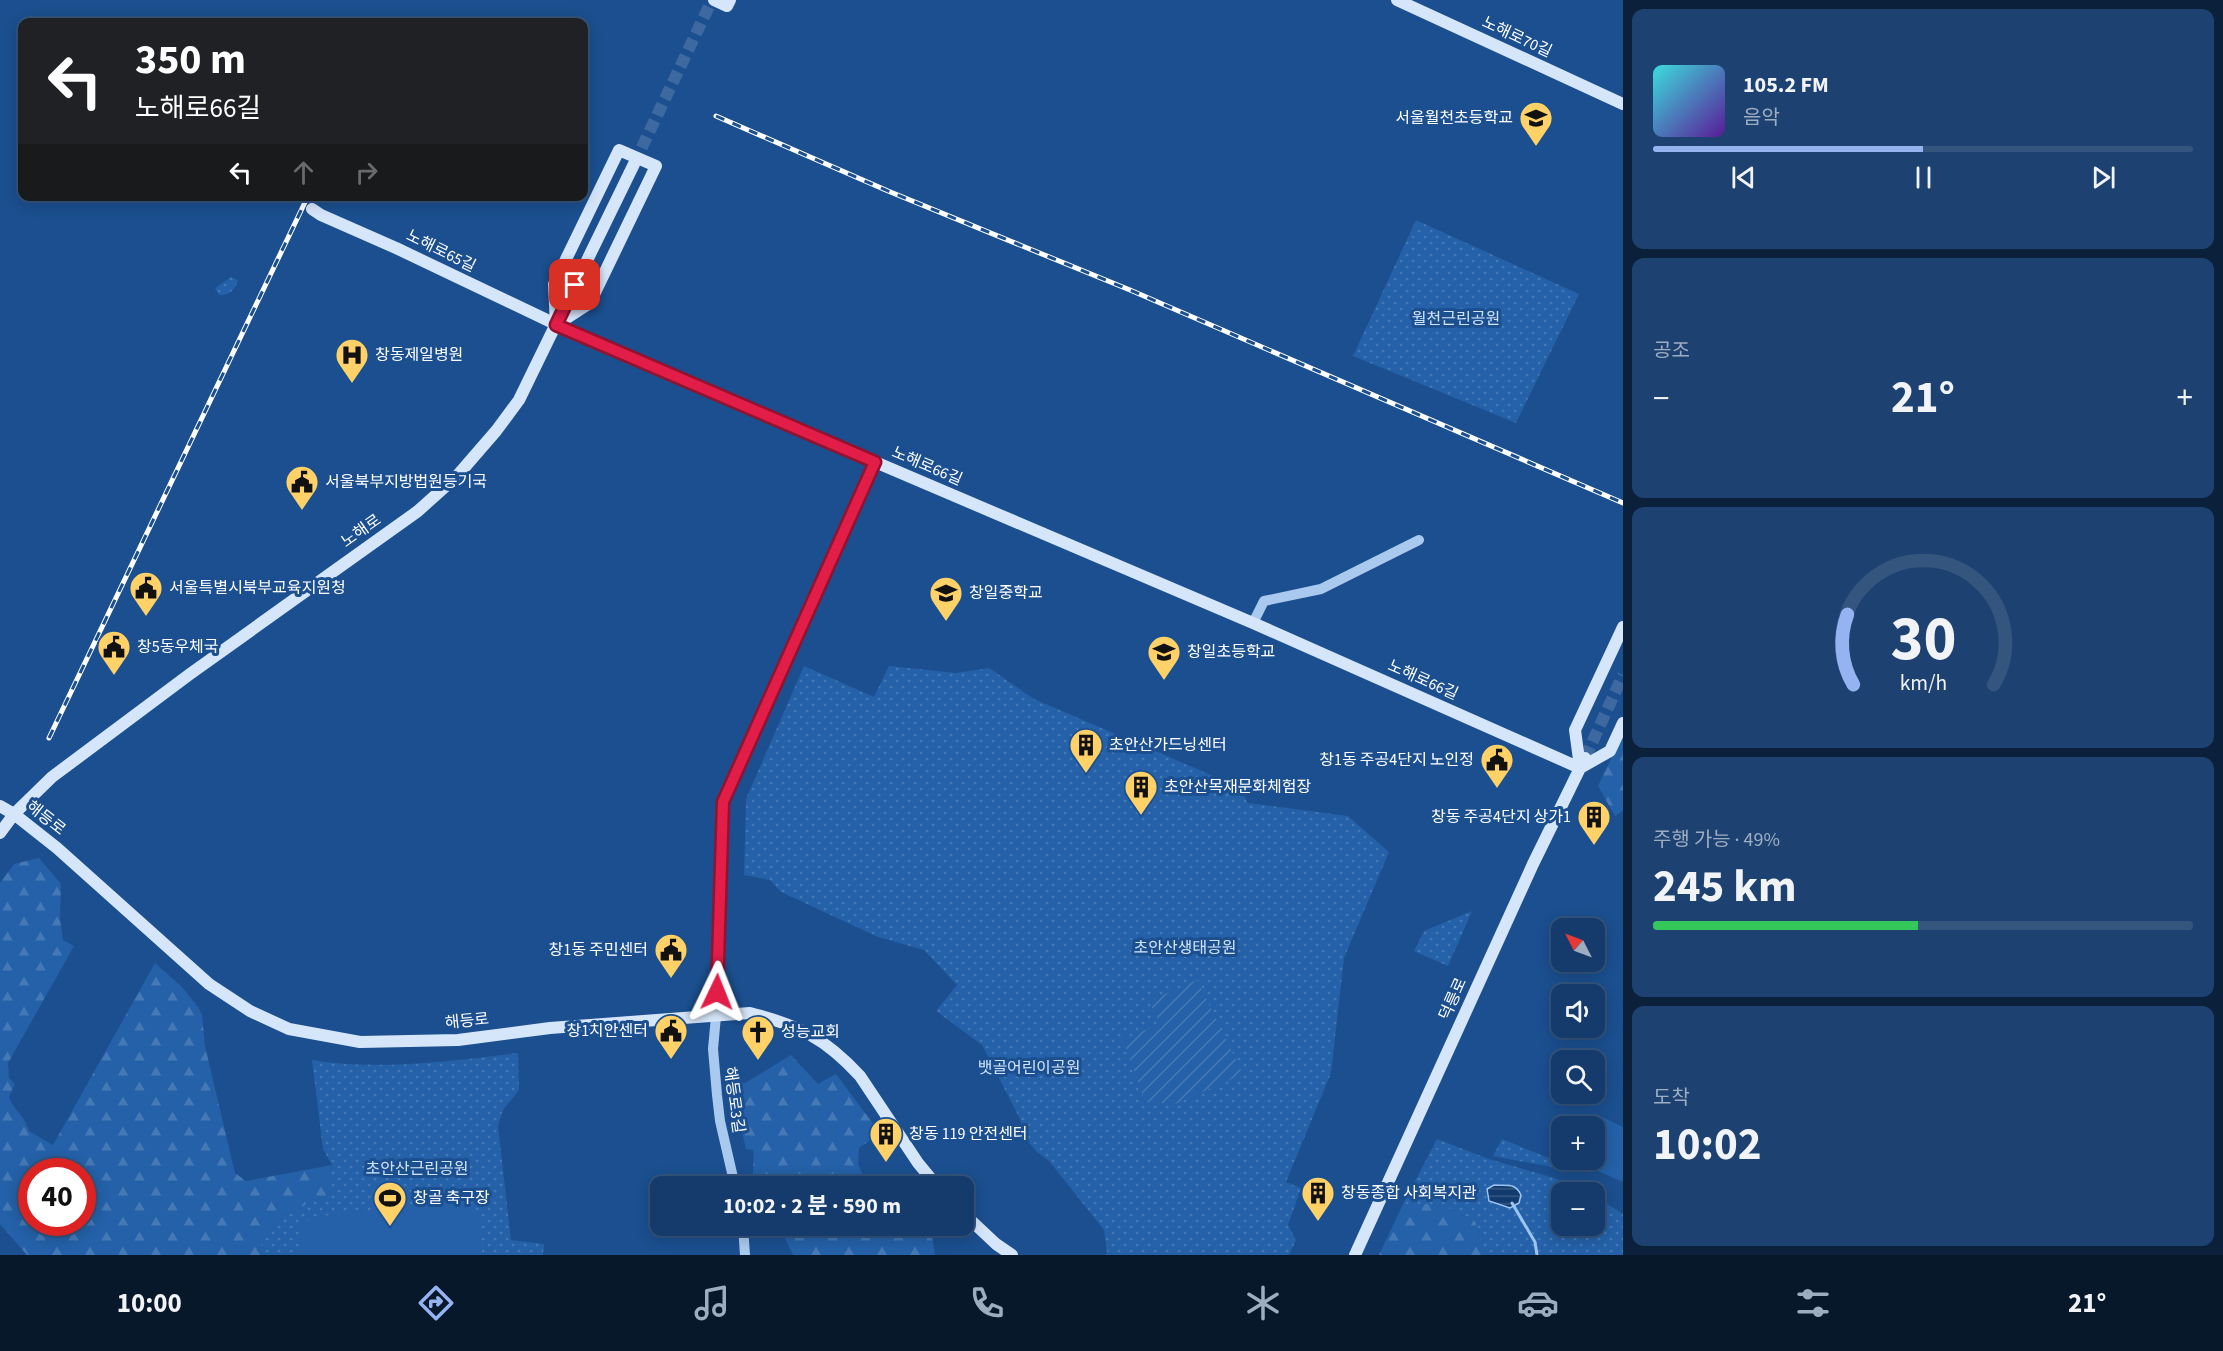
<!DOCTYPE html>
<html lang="ko">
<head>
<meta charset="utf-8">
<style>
  body { margin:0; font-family:"Source Sans 3","Noto Sans KR",sans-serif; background:#1d4271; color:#f1f3f6; height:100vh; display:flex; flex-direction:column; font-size:22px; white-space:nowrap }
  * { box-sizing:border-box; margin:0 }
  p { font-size:20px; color:#9dadc1 }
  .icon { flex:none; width:33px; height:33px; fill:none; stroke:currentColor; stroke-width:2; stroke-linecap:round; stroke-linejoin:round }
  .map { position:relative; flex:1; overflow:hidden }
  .panel { display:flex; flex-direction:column; gap:9px; padding:9px; background:#0b203b; width:600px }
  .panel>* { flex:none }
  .top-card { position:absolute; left:18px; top:18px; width:570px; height:183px; border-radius:12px; box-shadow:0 3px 15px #0003,0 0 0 2px #33557e; background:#202124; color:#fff; overflow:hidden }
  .needle { width:39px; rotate:312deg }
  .controls { position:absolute; left:1551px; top:918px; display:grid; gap:12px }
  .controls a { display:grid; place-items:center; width:54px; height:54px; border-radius:12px; background:#143b6b; box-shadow:0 3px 15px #0003,0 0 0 2px #33557e; font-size:30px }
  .speed { position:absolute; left:18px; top:1158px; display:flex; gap:12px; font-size:30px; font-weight:700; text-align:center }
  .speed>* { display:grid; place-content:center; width:78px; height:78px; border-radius:50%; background:#143b6b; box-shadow:0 3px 15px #0003,0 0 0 2px #33557e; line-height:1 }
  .speed .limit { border:9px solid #d22; background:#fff; color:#111 }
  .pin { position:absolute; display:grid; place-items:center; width:51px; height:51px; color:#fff; margin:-26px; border-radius:12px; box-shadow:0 3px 9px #0006 }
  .me { position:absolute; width:66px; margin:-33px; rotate:2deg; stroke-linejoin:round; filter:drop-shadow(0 0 4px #0008) }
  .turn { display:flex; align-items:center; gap:21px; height:126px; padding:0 18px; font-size:27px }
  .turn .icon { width:78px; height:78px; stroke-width:2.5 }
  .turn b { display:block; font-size:42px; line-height:51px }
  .lanes { display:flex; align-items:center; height:57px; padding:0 18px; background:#0003; justify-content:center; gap:30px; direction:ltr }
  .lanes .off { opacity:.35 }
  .big { font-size:45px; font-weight:700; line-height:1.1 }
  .panel .card { flex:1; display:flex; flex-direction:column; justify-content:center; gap:9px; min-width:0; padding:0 21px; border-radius:12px; background:#1d4271 }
  .panel .dial { align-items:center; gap:0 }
  .dial svg { height:156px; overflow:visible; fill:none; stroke:#33557e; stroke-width:7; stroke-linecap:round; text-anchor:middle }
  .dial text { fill:#f1f3f6; stroke:none }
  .song { display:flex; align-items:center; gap:18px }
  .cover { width:72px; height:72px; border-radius:9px; background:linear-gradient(135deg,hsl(180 70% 55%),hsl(270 70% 35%)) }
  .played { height:6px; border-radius:3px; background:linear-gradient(90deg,#95b2f1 50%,#33557e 50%) }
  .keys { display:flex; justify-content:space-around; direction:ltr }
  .heat { display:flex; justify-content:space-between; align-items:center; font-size:33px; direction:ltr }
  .charge { height:9px; border-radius:4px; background:linear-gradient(90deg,#34c759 49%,#33557e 0) }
  .trip { position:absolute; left:650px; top:1176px; width:324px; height:60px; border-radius:12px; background:#143b6b; box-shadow:0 3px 15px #0003,0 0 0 2px #33557e; font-weight:700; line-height:60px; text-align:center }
  .menu { display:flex; height:96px; justify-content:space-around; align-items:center; background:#08182b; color:#9dadc1 }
  .menu .icon { width:42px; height:42px }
  .menu .on { color:#95b2f1 }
  .menu b { font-size:27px; color:#f1f3f6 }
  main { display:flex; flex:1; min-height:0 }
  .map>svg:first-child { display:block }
</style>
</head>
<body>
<main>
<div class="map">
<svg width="1623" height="1255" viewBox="0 0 1623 1255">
  <defs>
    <pattern id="forest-firs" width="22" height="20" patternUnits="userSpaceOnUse" patternTransform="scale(1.5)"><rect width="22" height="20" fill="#2461a8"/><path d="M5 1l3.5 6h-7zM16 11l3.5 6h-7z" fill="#4579b5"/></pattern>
    <pattern id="park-dots" width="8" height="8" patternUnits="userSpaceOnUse" patternTransform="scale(1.5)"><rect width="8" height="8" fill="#2461a8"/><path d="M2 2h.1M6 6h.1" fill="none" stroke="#4579b5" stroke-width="1.8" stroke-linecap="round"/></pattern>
    <pattern id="garden-furrows" width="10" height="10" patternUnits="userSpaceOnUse" patternTransform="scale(1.5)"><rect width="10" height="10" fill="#2461a8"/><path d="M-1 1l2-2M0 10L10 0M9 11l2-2" fill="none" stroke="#4579b5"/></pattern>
    <pattern id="water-rules" width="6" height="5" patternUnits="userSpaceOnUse" patternTransform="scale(1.5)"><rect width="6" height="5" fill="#123a6d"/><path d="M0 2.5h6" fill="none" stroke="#365883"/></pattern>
  </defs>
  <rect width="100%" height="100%" fill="#1b4f8f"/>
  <path fill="url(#forest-firs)" fill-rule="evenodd" d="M1623,734V811L1615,816L1598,786Z
    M39,858L61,884L60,919L63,940L74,946L8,1063L9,1078L15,1084L9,1097C14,1111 25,1116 29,1131L53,1145L155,963L182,987L198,1007L202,1015L205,1046L235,1173L246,1181L332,1165L329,1178V1198L305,1205L293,1213L281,1216L263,1255H27L0,1224V883L14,864ZM32,1172H82V1222H32Z
    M791,1055L818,1084L836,1074L880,1133L859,1148L858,1163L867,1186H754C751,1174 755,1163 753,1150L746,1149L735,1103L736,1082L745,1083Z
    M1403,1204H1440L1476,1222L1480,1239L1487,1255H1379Z
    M779,1226H941L931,1230L935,1255H793Z"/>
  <path fill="url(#park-dots)" d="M1416,220L1579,294L1516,423L1353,356Z
    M231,277L238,280C236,289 229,296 219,295L215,288Z
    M804,666L874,697L889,666L956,673L989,668L1034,699L1239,787L1248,803L1348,816L1389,852L1344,958L1331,1073L1286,1182L1301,1188L1288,1225L1296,1240L1289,1255H1105L1107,1253L1104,1230L1049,1161L1037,1152L1027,1140L1020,1119L982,1045L936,1011L957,985L924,950L878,937L781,892L770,880L744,875L746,799Z
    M1472,911L1448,966L1414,951L1424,931Z
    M518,1053L519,1090L503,1110L498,1126L511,1240L544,1244L543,1255H263L261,1241L268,1228L281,1216L293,1213L305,1205L329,1197V1178L332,1165L323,1149L312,1060C377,1071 452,1061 518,1053Z
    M1437,1139L1489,1159L1554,1178L1587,1192H1562V1226H1594L1595,1196L1623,1214V1255H1487L1480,1239L1476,1222L1440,1204H1403Z
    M1502,1139L1556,1161L1552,1167L1493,1156Z"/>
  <path fill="url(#garden-furrows)" d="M1197,980L1243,1074L1175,1104L1145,1102L1123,1039L1160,1024L1149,1001Z"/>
  <path fill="#2461a8" d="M1602,1117L1623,1127V1182L1582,1164L1584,1160H1594L1595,1135Z
    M460,1199L467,1201L477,1210L482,1255H302L300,1230L302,1224L315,1217Z"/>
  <path fill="url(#water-rules)" stroke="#9cc4f0" stroke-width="1.5" d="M1494,1185C1506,1186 1515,1182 1521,1195L1519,1203L1510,1208L1489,1201L1487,1189Z"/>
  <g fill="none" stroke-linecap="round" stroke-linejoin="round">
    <path stroke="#9cc4f0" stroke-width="3" d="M1512,1203L1535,1242L1537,1255"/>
    <path stroke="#3d69a0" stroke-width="12" stroke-dasharray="12 6" stroke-linecap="butt" d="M634,164L712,0
      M1585,758L1623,675"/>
    <path stroke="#a9c9ee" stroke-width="10" d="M1253,623L1264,601L1321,589L1419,540
      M735,1186L720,1121L717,1095L713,1049L716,1016L723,802L875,462
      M743,1226L745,1255"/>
    <path stroke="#d6e6fa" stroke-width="12" d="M714,0L727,6L730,0
      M1397,0L1623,104
      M619,150L656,166L590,303L556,325L554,284Z
      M312,209L321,215L396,248L591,341L1253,623L1580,768
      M1580,767L1575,730L1623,627
      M1580,768L1610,751L1623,723
      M0,806L14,814L57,848L209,984L250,1011L289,1029L360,1042L458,1040L550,1028L750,1013C800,1026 825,1038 860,1076L918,1163L937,1186
      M0,833L14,814L52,777L190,674L418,511L457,476L496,431L519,400L634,164
      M963,1213L996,1244L1012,1255
      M1355,1255L1533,864L1585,758"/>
    <defs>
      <path id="rail" d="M716,116L888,191L1130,290L1623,503
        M49,738L308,196"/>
    </defs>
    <use href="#rail" stroke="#fff" stroke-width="5"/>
    <use href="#rail" stroke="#1b4f8f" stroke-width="3" stroke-dasharray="9" stroke-linecap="butt"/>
  </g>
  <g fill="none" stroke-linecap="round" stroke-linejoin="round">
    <defs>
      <path id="route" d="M575,285L556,325L875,462L723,802L717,992"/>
    </defs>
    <use href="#route" stroke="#92132f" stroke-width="15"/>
    <use href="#route" stroke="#e11d48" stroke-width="10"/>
  </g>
  <defs>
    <symbol id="school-pin" viewBox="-11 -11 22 30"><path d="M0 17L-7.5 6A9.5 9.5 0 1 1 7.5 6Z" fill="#ffd166" stroke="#1b4f8f"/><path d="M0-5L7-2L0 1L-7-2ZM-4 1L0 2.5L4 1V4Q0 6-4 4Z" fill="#111"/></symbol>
    <symbol id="hospital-pin" viewBox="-11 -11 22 30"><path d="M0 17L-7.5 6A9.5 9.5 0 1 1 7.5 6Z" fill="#ffd166" stroke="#1b4f8f"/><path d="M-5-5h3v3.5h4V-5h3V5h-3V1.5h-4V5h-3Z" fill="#111"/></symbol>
    <symbol id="civic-pin" viewBox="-11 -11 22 30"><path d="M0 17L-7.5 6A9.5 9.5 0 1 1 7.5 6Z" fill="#ffd166" stroke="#1b4f8f"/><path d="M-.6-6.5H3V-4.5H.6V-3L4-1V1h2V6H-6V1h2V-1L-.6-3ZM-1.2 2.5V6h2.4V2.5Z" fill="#111"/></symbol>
    <symbol id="building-pin" viewBox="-11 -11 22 30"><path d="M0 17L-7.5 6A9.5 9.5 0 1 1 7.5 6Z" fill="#ffd166" stroke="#1b4f8f"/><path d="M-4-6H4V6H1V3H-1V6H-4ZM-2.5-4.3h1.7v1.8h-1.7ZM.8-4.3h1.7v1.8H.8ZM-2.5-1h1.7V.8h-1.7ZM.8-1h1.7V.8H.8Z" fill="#111"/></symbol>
    <symbol id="church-pin" viewBox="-11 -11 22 30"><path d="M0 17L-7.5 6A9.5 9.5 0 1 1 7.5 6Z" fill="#ffd166" stroke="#1b4f8f"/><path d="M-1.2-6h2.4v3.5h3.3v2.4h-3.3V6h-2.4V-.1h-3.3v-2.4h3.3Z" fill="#111"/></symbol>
    <symbol id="stadium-pin" viewBox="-11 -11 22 30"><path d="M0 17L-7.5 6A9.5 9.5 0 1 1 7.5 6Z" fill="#ffd166" stroke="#1b4f8f"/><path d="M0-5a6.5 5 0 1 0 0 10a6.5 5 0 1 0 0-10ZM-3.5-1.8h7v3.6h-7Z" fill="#111"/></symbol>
  </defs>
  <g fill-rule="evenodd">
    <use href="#school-pin" x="1517" y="99" width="38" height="52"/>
    <use href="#hospital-pin" x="333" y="336" width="38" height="52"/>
    <use href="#civic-pin" x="283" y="463" width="38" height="52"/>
    <use href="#civic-pin" x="127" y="569" width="38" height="52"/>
    <use href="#school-pin" x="927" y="574" width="38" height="52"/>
    <use href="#civic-pin" x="95" y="628" width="38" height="52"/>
    <use href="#school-pin" x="1145" y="633" width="38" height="52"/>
    <use href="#building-pin" x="1067" y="726" width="38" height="52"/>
    <use href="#civic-pin" x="1478" y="741" width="38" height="52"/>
    <use href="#building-pin" x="1122" y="768" width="38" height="52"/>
    <use href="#building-pin" x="1575" y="798" width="38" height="52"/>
    <use href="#civic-pin" x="652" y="931" width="38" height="52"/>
    <use href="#civic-pin" x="652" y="1012" width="38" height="52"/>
    <use href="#church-pin" x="739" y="1013" width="38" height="52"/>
    <use href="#building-pin" x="867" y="1115" width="38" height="52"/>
    <use href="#building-pin" x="1299" y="1174" width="38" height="52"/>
    <use href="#stadium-pin" x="371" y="1179" width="38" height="52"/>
  </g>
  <g text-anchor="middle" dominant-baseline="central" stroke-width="6" stroke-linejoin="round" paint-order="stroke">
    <g font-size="16" fill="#fff" stroke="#1b4f8f">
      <text transform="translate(1517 37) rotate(25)">노해로70길</text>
      <text transform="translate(441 251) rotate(26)">노해로65길</text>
      <text transform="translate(927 466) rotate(23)">노해로66길</text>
      <text transform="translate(361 531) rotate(-35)">노해로</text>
      <text transform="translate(1423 680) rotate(24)">노해로66길</text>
      <text transform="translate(46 818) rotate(38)">해등로</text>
      <text transform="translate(1453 999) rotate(-66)">덕릉로</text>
      <text transform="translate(467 1021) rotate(-6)">해등로</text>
      <text transform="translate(734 1100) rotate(82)">해등로3길</text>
    </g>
    <g font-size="16" fill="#fff" stroke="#1b4f8f" text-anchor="start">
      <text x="1513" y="118" text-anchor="end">서울월천초등학교</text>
      <text x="375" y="355">창동제일병원</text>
      <text x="325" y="482">서울북부지방법원등기국</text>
      <text x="169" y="588">서울특별시북부교육지원청</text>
      <text x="969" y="593">창일중학교</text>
      <text x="137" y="647">창5동우체국</text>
      <text x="1187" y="652">창일초등학교</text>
      <text x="1109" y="745">초안산가드닝센터</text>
      <text x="1474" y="760" text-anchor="end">창1동 주공4단지 노인정</text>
      <text x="1164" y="787">초안산목재문화체험장</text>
      <text x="1571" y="817" text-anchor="end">창동 주공4단지 상가1</text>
      <text x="648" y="950" text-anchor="end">창1동 주민센터</text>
      <text x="648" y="1031" text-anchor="end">창1치안센터</text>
      <text x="781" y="1032">성능교회</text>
      <text x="909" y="1134">창동 119 안전센터</text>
      <text x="1341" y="1193">창동종합 사회복지관</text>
      <text x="413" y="1198">창골 축구장</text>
    </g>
    <g font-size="16" fill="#cfe3fa" stroke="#1b4f8f">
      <text x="1456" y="319">월천근린공원</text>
      <text x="1185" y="948">초안산생태공원</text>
      <text x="1029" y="1068">뱃골어린이공원</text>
      <text x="417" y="1169">초안산근린공원</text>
    </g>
  </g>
</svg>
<div class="controls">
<a><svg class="needle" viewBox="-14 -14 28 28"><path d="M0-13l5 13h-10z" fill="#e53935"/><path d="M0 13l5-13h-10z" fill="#9dadc1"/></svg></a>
<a><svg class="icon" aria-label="sound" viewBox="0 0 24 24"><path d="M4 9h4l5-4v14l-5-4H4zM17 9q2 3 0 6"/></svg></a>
<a><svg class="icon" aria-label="search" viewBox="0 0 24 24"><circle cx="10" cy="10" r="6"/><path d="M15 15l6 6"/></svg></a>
<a>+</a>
<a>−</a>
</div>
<div class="speed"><div class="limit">40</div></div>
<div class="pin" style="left:575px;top:285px;background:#d93025"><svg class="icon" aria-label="arrive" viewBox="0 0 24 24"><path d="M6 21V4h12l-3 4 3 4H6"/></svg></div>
<svg class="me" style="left:717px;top:992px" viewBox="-20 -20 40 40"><path d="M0-17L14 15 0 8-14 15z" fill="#e11d48" stroke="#fff" stroke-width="4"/></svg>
<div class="trip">10:02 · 2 분 · 590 m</div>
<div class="top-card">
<div class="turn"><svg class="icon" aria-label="left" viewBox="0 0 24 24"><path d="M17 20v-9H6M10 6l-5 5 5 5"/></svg><div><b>350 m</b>노해로66길</div></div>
<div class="lanes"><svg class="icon" aria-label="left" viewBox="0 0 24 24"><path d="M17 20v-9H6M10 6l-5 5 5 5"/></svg><svg class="icon off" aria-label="ahead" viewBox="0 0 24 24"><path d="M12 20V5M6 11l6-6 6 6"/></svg><svg class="icon off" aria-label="right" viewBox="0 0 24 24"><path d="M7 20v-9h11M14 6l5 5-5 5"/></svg></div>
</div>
</div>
<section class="panel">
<div class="card">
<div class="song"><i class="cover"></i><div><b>105.2 FM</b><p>음악</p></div></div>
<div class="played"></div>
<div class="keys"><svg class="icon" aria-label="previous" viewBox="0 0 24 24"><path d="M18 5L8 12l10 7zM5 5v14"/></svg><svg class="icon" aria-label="pause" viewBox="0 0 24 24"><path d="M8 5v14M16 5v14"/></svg><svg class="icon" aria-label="next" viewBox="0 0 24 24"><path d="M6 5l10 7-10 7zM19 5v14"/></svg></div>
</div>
<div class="card"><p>공조</p>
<div class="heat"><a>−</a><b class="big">21°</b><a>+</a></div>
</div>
<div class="card dial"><svg viewBox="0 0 100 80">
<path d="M14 69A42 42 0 1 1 86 69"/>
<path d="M14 69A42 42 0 0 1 11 33" stroke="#95b2f1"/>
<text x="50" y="56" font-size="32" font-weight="700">30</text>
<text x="50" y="72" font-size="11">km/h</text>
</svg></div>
<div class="card"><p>주행 가능 · 49%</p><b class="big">245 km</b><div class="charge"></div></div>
<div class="card"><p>도착</p><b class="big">10:02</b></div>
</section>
</main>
<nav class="menu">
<b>10:00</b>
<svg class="icon on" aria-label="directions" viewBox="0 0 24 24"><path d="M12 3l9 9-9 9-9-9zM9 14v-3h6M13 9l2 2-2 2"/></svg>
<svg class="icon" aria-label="music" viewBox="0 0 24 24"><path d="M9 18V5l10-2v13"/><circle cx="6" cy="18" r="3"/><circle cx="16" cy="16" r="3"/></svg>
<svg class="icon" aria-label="phone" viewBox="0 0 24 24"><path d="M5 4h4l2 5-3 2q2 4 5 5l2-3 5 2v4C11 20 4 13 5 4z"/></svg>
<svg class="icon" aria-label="climate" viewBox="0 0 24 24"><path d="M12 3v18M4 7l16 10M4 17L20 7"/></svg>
<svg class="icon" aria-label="car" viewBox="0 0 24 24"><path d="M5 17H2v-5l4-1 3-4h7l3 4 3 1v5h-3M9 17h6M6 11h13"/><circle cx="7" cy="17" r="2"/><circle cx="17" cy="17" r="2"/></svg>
<svg class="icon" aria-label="filters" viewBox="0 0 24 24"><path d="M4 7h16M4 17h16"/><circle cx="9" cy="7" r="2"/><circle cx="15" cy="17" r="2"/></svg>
<b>21°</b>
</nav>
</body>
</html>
